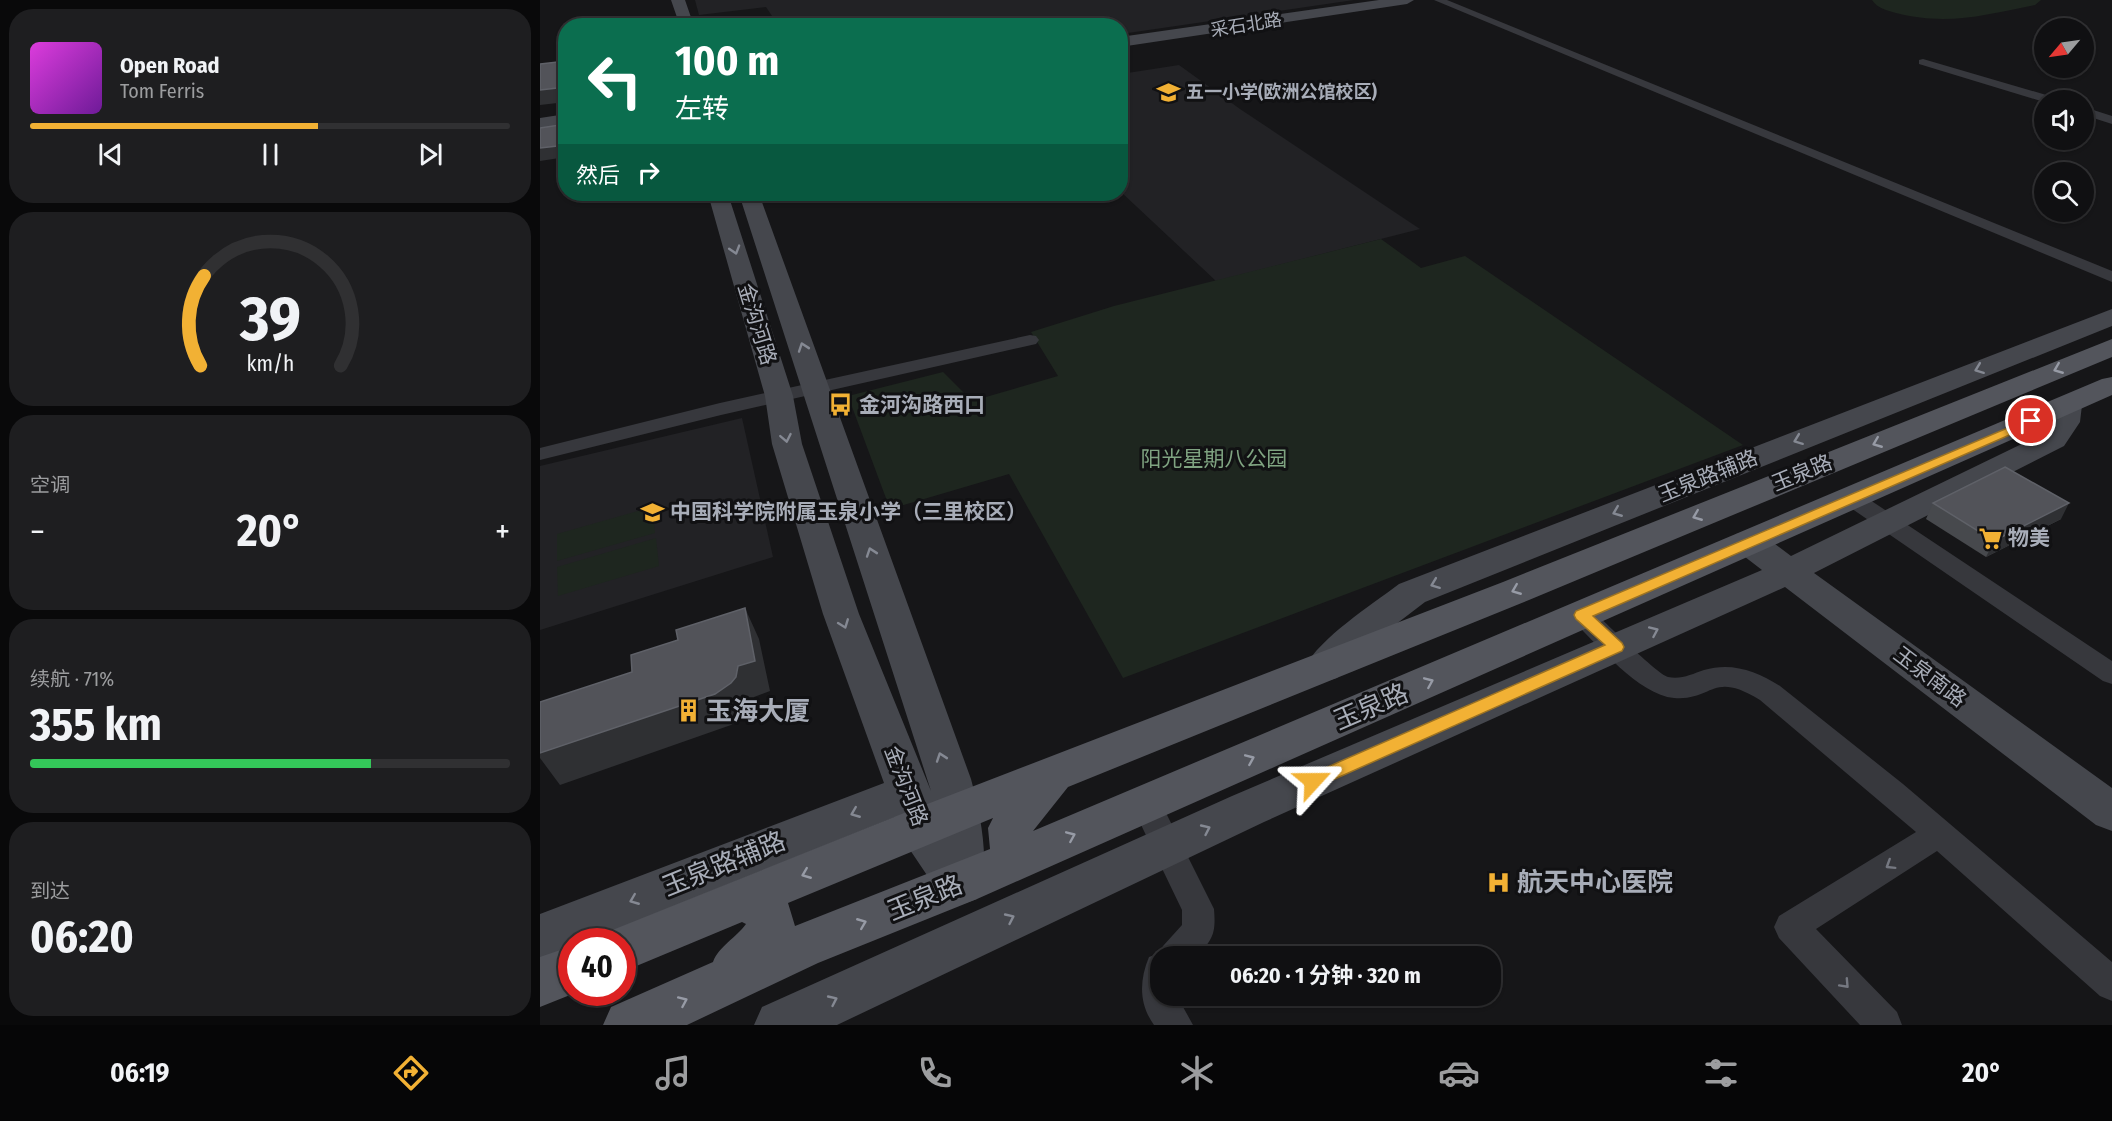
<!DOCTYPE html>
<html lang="zh">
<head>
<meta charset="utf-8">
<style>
  body { margin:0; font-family:"Fira Sans Condensed","Noto Sans SC",sans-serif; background:#1e1e20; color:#f1f3f6; height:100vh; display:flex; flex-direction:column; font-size:22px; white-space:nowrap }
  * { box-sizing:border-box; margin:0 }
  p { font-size:20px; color:#9c9d9f }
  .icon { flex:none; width:33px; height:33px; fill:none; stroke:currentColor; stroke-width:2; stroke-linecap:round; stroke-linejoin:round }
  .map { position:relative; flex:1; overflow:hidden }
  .panel { display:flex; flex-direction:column; gap:9px; padding:9px; background:#09090a; width:540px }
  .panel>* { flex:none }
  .guide { position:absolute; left:18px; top:18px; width:570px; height:183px; border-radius:24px; box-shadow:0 2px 4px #0004,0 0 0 2px #303032; background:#0b6e4f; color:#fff; overflow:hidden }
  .needle { width:39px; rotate:241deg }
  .buttons { position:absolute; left:1494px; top:18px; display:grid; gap:12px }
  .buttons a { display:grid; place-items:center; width:60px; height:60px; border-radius:50%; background:#101012; box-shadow:0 2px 4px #0004,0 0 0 2px #303032; font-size:30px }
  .speed { position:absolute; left:18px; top:928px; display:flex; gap:12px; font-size:30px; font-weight:700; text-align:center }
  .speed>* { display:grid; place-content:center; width:78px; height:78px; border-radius:50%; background:#101012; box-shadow:0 2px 4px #0004,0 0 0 2px #303032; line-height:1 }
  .speed .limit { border:9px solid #d22; background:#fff; color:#111 }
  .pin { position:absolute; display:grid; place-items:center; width:51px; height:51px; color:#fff; margin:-26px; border:3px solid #fff; border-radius:50%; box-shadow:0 2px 6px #0007 }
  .me { position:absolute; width:66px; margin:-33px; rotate:66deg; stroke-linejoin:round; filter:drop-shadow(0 0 4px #0008) }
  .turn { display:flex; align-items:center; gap:21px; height:126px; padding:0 18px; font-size:27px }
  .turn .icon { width:78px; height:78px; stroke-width:2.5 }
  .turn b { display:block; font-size:42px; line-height:51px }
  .then { display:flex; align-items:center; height:57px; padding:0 18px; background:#0003; gap:12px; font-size:22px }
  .big { font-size:45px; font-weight:700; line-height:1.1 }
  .panel .widget { flex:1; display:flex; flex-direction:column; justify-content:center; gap:9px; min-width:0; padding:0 21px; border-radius:24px; background:#1e1e20 }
  .panel .dial { align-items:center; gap:0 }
  .dial svg { height:156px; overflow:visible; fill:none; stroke:#303032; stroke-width:7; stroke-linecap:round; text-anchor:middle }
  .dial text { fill:#f1f3f6; stroke:none }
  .song { display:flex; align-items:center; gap:18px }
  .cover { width:72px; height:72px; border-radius:9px; background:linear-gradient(135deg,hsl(300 70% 55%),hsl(280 70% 35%)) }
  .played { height:6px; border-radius:3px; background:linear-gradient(90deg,#f2b134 60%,#303032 60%) }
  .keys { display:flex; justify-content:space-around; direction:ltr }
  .heat { display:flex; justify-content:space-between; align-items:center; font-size:33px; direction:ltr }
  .charge { height:9px; border-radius:4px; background:linear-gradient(90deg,#34c759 71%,#303032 0) }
  .trip { position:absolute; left:610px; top:946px; width:351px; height:60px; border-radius:24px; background:#101012; box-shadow:0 2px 4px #0004,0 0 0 2px #303032; font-weight:700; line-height:60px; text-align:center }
  .menu { display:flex; height:96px; justify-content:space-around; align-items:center; background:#060607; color:#9c9d9f }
  .menu .icon { width:42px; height:42px }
  .menu .on { color:#f2b134 }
  .menu b { font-size:27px; color:#f1f3f6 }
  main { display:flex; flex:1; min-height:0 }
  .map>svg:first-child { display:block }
</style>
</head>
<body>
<main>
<section class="panel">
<div class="widget">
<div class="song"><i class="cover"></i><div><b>Open Road</b><p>Tom Ferris</p></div></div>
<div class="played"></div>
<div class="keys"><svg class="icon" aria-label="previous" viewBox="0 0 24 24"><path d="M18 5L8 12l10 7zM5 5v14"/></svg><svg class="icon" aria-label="pause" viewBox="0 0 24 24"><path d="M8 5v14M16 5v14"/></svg><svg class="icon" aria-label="next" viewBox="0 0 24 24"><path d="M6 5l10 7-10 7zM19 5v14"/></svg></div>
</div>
<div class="widget dial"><svg viewBox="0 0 100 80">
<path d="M14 69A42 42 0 1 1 86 69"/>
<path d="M14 69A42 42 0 0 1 16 23" stroke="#f2b134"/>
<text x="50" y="56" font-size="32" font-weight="700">39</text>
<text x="50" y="72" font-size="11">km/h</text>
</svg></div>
<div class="widget"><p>空调</p>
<div class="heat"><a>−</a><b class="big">20°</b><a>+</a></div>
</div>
<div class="widget"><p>续航 · 71%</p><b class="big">355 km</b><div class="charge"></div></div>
<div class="widget"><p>到达</p><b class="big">06:20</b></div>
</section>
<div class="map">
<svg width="1572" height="1025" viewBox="0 0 1572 1025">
  <rect width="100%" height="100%" fill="#161618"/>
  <path fill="#222225" d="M155,0H814L581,34L580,26L238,25L226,7L159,15Z
    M639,65L700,109L880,229L676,281L581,192V74Z
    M372,194H436L389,203L377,201Z
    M202,418L233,557L0,630V466Z"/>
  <path fill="#1e261f" d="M1332,0H1501L1495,5C1444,15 1408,26 1356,13C1347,10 1338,9 1332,0Z
    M841,239L881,268L925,256L1203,445L583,678L469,474L350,509L308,396L403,372L432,401L518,376L491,332L574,306Z
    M112,507L115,533L17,561V534Z
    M116,538L119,566L18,596L17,567Z"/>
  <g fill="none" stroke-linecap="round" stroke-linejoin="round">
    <path fill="#37383d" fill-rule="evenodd" d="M894,0H907L1572,271V282Z
      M1383,59L1513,97L1515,100H1504V102L1379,64V60Z
      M1544,107L1572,116V124L1544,115Z
      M490,335L496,336L499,340L496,344L181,415L0,460V448L180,403Z
      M1313,492L1321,494L1572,661V684L1563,681L1305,504L1302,499L1305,494Z
      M1042,606L1051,609C1063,620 1117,674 1128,677C1141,680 1152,674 1164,670C1192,662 1216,671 1240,686L1363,784L1572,962V1001L1560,996L1397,851L1276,929L1357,1012L1362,1025H1320L1239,938L1234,927L1239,916L1376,832L1220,700C1171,670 1174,701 1134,698C1099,695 1058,645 1033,621L1029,615L1033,609Z
      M606,791L617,795L674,909C676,934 673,938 657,957H621V996H637L653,1025H614C599,1004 599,981 609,957L620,953L623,946L642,925V910L591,804L595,795Z"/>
    <path fill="#45474d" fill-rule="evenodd" d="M131,0H145L154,26H140Z
      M839,0H874L867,4L580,47V37Z
      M26,114V125L0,128V118Z
      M168,194H188L253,396L262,444L319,614L391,791L199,194H219L431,779C440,813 452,866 437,899L420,905L403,899L364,841L355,817L45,942H32V947L0,960V914L344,783L283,614L232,444L225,396Z
      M1572,309V326L885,602L834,641L797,678L783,682L769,678L764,668C781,637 830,606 859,584Z
      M1528,396L1538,399L1542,405L1540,422L1524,446L1274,573L1572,788V831L1556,825L1245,587L724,822L297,1025H214L222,1007L692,796L1222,570L1196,550L1191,542L1196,534C1219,528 1233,543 1251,556L1502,434C1510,422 1510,410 1518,399Z"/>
    <path fill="#53555c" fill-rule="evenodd" d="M1572,339V357L989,600L528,787L493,831L1562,379L1572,377V395L437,899L278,963L147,1025H63L71,1007L173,962C179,946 196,938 206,924L202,922L82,972V942H60L65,933L364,813L963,582ZM453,818L448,828L450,849L255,926L248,903Z
      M32,946V993H35L0,1007V957Z"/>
  </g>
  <path fill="#47494d" d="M1393,503L1521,519L1446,557L1386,519Z"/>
  <path fill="#2f3033" d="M26,87V102L0,105V90Z
    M26,145V157L0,161V148Z
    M1529,503L1521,519L1446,557L1454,541Z
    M205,608L219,639L230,691L214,697L212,708L207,714L191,725L20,785L0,758V753Z"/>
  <path fill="#525359" stroke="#5f6168" stroke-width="1.5" d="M26,61V87L0,90V64Z
    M26,124V145L0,148V128Z
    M1465,467L1529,503L1454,541L1393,503Z
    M205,608L215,661L198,666L196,677L191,683L175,694L0,753V702L92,672L91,655L138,640L136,630Z"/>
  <defs><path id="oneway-chevron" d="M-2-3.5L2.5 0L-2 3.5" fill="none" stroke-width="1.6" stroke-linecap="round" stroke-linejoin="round" transform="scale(1.5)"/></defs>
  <g stroke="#858993">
    <use href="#oneway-chevron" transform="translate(195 250) rotate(73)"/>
    <use href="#oneway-chevron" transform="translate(263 347) rotate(-109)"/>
    <use href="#oneway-chevron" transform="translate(1439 369) rotate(159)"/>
    <use href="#oneway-chevron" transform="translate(246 438) rotate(79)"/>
    <use href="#oneway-chevron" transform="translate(1258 440) rotate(159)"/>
    <use href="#oneway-chevron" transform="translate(1077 512) rotate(158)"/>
    <use href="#oneway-chevron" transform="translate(331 552) rotate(-109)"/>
    <use href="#oneway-chevron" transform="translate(895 584) rotate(159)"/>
    <use href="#oneway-chevron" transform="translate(304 624) rotate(69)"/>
    <use href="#oneway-chevron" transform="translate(1114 631) rotate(-24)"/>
    <use href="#oneway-chevron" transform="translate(401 757) rotate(-109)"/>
    <use href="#oneway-chevron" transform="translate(315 813) rotate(158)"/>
    <use href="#oneway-chevron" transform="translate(666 829) rotate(-25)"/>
    <use href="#oneway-chevron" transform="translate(94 900) rotate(158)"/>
    <use href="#oneway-chevron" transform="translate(470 918) rotate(-25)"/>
    <use href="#oneway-chevron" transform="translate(293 1000) rotate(-25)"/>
  </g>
  <g stroke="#979ba6">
    <use href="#oneway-chevron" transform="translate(1518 369) rotate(158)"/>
    <use href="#oneway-chevron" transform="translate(1337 443) rotate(158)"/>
    <use href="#oneway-chevron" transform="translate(1157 516) rotate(158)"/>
    <use href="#oneway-chevron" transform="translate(976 590) rotate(158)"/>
    <use href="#oneway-chevron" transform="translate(889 682) rotate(-23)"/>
    <use href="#oneway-chevron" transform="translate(710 759) rotate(-23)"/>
    <use href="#oneway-chevron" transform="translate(531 836) rotate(-23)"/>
    <use href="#oneway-chevron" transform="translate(266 874) rotate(158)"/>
    <use href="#oneway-chevron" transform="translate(322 923) rotate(-22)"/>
    <use href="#oneway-chevron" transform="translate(143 1001) rotate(-24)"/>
  </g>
  <g stroke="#757881">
    <use href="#oneway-chevron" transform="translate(1350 865) rotate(148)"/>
    <use href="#oneway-chevron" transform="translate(1305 984) rotate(47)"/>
  </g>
  <path fill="#f2b134" stroke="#9d7322" stroke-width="1.5" d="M1491,418L1495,419V424L1053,616L1082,643L1084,647L1082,651L779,786L773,788L767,786L764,781L767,776L1065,645L1036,619L1034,615L1036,611Z"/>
  <defs>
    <symbol id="school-bare" viewBox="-9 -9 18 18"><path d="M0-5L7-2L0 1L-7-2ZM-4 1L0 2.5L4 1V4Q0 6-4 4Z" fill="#f2b134" stroke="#111113" stroke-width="2.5" paint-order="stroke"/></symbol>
    <symbol id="bus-bare" viewBox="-9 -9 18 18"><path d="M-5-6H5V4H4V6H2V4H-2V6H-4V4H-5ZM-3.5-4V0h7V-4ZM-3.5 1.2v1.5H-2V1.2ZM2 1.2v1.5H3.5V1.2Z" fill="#f2b134" stroke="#111113" stroke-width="2.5" paint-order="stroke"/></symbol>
    <symbol id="supermarket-bare" viewBox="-9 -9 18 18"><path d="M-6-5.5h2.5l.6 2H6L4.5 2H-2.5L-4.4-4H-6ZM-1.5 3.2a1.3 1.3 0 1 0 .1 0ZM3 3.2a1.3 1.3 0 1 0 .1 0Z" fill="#f2b134" stroke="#111113" stroke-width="2.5" paint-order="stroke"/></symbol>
    <symbol id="building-bare" viewBox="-9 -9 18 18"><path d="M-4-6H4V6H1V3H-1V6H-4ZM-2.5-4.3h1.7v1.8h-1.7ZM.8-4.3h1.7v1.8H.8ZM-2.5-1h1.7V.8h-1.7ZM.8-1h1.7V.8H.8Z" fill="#f2b134" stroke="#111113" stroke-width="2.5" paint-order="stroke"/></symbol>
    <symbol id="hospital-bare" viewBox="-9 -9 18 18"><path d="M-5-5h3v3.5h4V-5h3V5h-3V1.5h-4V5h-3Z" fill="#f2b134" stroke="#111113" stroke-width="2.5" paint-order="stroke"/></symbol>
  </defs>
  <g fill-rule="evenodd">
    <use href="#school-bare" x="612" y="76" width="33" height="33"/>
    <use href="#bus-bare" x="284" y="388" width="33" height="33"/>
    <use href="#school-bare" x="96" y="496" width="33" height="33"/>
    <use href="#supermarket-bare" x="1434" y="522" width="33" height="33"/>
    <use href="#building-bare" x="132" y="694" width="33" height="33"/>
    <use href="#hospital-bare" x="942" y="866" width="33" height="33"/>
  </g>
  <g text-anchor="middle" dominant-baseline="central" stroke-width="6" stroke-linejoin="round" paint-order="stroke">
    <g font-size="18" fill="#a8adb8" stroke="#111113">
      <text transform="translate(706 25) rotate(-9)">采石北路</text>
    </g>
    <g font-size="18" font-weight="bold" fill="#a8adb8" stroke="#111113" text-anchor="start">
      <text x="646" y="92">五一小学(欧洲公馆校区)</text>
    </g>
    <g font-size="21" fill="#a8adb8" stroke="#111113">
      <text transform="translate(217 324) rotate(73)">金沟河路</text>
      <text transform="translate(1262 473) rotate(-22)">玉泉路</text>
      <text transform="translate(1168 476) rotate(-22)">玉泉路辅路</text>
      <text transform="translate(1390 677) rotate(37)">玉泉南路</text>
      <text transform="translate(366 786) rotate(69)">金沟河路</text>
    </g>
    <g font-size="21" font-weight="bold" fill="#a8adb8" stroke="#111113" text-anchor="start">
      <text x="319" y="405">金河沟路西口</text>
      <text x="130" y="512">中国科学院附属玉泉小学（三里校区）</text>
      <text x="1468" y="538">物美</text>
    </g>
    <g font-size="21" fill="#7fa381" stroke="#111113">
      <text x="674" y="459">阳光星期八公园</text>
    </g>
    <g font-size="26" fill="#a8adb8" stroke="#111113">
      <text transform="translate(831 707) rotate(-23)">玉泉路</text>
      <text transform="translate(184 864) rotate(-22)">玉泉路辅路</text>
      <text transform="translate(385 898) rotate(-22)">玉泉路</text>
    </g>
    <g font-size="26" font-weight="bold" fill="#a8adb8" stroke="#111113" text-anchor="start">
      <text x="166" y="711">玉海大厦</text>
      <text x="977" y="882">航天中心医院</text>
    </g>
  </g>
</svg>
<div class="buttons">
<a><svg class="needle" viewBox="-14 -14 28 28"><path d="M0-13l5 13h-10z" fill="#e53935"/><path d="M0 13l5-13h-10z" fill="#9c9d9f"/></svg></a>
<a><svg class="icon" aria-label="sound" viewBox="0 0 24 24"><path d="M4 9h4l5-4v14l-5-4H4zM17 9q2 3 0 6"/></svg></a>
<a><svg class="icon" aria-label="search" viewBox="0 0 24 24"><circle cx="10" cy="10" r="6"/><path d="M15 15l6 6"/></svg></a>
</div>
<div class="speed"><div class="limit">40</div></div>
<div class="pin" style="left:1491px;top:421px;background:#d93025"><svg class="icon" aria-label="arrive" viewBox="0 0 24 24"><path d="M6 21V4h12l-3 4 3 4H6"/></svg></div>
<svg class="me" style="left:773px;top:781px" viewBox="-20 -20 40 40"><path d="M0-17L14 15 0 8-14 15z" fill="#f2b134" stroke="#fff" stroke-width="4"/></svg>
<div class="trip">06:20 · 1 分钟 · 320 m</div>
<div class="guide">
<div class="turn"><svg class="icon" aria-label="left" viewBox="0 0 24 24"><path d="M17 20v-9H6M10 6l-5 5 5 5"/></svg><div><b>100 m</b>左转</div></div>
<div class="then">然后<svg class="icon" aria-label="right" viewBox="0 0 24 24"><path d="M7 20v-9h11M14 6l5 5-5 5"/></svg></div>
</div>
</div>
</main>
<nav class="menu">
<b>06:19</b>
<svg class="icon on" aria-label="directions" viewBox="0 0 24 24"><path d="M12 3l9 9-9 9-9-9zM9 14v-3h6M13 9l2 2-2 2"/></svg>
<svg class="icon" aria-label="music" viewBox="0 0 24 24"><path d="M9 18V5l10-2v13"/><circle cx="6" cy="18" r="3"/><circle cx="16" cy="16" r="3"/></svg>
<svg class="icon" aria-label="phone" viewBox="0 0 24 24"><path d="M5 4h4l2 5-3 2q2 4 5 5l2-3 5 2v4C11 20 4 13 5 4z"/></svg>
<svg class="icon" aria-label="climate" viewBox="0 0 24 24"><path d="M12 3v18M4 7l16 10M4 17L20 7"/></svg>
<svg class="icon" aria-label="car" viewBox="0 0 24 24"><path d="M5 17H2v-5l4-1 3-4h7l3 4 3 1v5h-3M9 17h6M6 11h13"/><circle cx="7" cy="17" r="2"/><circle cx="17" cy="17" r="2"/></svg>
<svg class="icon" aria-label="filters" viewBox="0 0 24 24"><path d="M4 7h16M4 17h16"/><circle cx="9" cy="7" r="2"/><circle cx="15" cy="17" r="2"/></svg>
<b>20°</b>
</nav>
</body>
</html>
